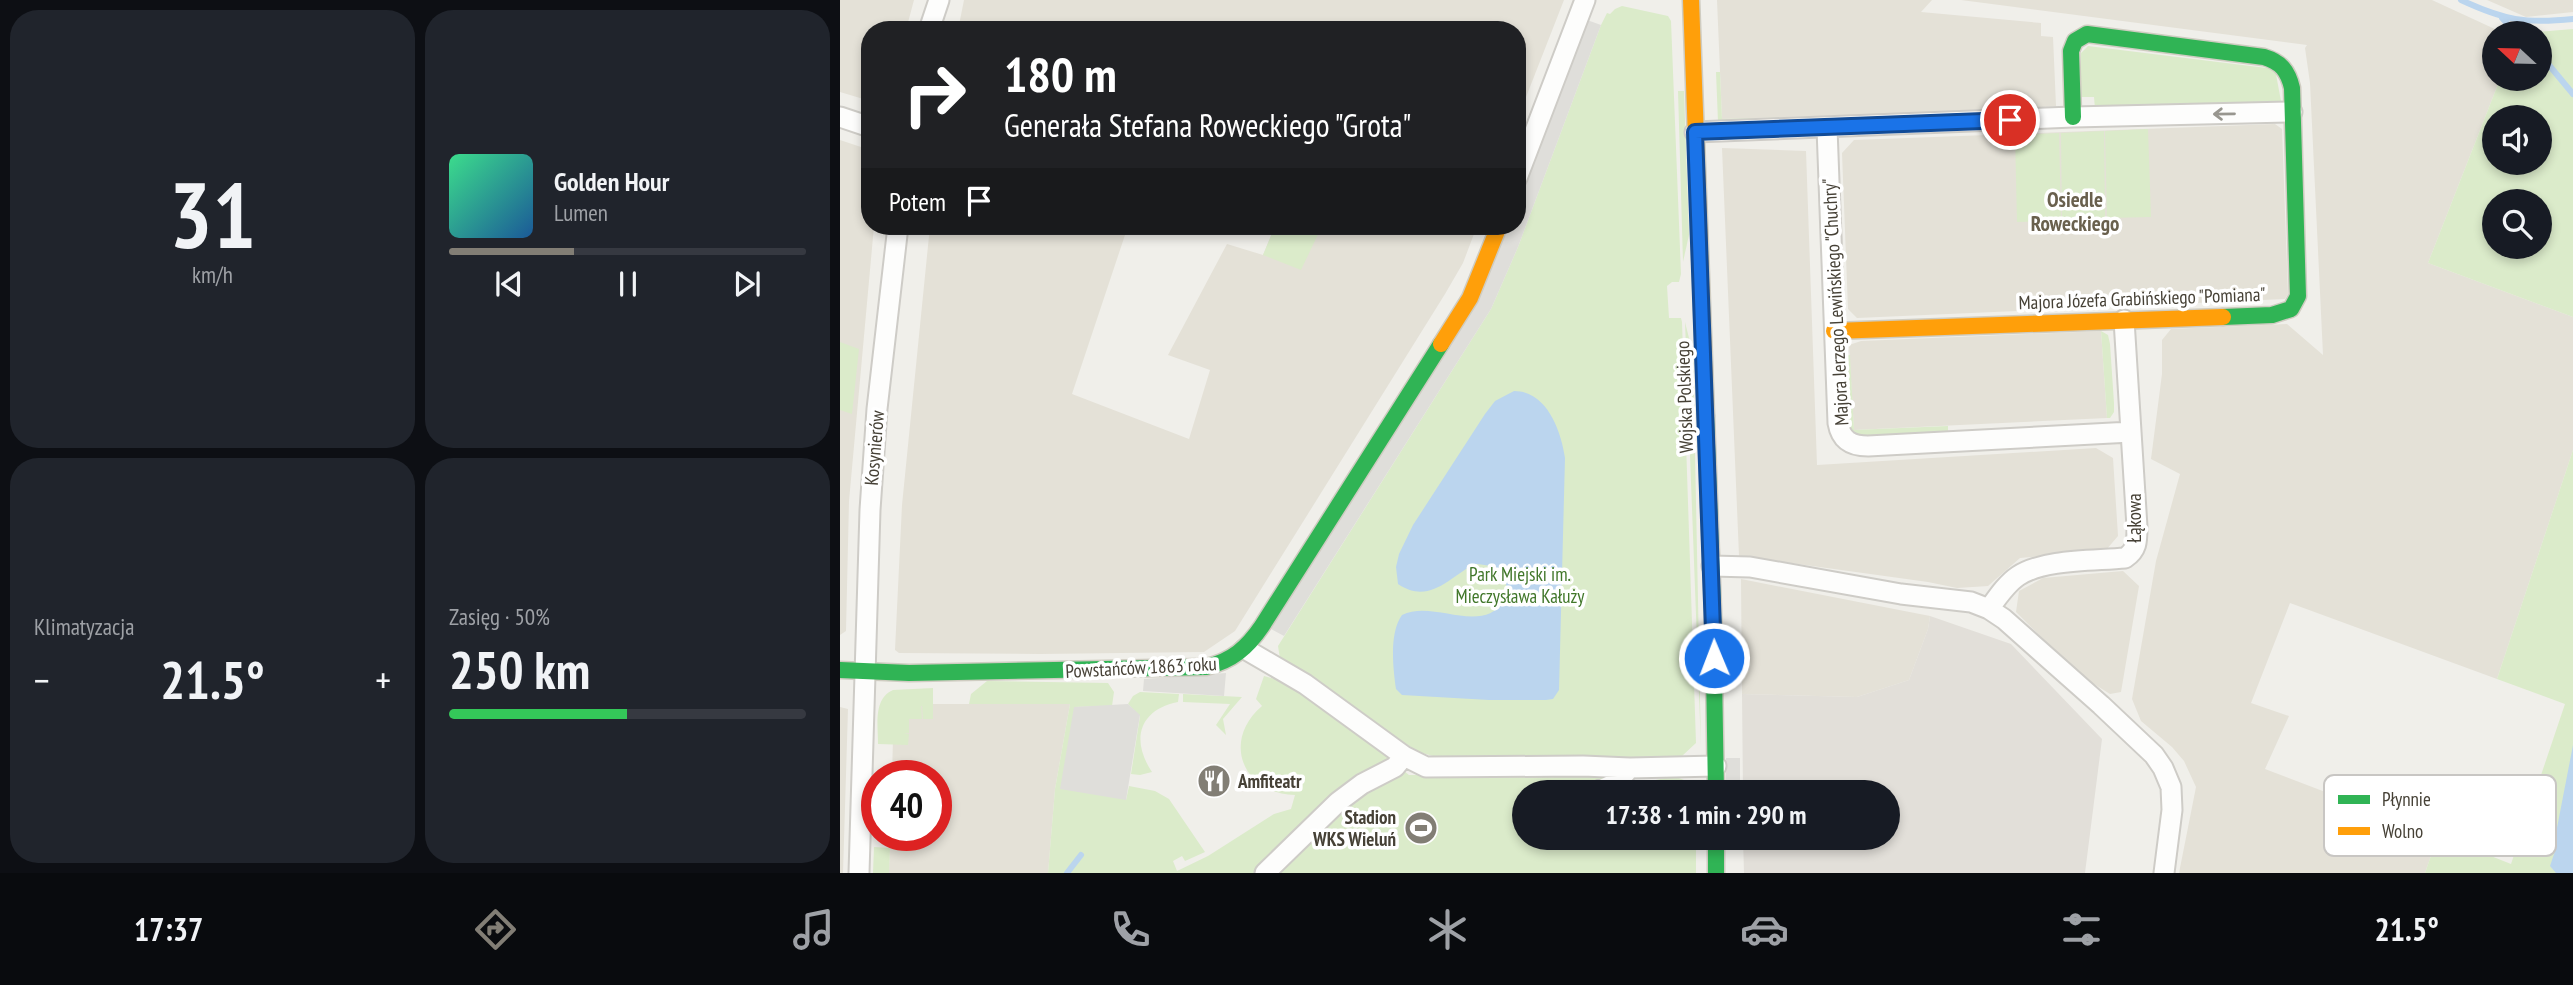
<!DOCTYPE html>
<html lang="pl">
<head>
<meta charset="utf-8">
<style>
  body { margin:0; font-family:"PT Sans Narrow",sans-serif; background:#20242c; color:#f1f3f6; height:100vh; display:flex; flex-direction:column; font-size:26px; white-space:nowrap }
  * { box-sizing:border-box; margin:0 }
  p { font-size:23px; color:#9ea1a6 }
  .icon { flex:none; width:38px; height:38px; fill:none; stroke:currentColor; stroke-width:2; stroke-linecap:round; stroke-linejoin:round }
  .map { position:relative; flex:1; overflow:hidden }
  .drawer { display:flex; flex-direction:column; gap:10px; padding:10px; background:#0d0f14; width:840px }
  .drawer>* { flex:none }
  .hud { position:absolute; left:21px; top:21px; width:665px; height:214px; border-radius:28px; box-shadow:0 4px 10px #0003; background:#202124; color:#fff; overflow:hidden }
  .needle { width:46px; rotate:292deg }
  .controls { position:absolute; left:1642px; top:21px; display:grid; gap:14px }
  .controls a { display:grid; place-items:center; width:70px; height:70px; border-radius:50%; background:#171b24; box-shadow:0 4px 10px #0003; font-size:35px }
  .speed { position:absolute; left:21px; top:760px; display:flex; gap:14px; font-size:35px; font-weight:700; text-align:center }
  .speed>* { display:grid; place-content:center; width:91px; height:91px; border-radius:50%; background:#171b24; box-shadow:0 4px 10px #0003; line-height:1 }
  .speed .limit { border:10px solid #d22; background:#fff; color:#111 }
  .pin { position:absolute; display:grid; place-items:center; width:60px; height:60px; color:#fff; margin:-30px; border:4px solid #fff; border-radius:50%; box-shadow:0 2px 7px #0007 }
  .me { position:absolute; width:77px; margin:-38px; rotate:359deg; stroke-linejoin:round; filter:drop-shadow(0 0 5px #0008) }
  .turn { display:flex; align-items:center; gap:24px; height:147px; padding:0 28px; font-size:32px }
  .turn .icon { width:91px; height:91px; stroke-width:2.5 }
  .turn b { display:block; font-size:49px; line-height:60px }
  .then { display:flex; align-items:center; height:66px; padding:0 28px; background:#0003; gap:14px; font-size:26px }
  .big { font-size:52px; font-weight:800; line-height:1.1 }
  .drawer .card { flex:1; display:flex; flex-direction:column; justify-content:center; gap:10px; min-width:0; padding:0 24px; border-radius:28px; background:#20242c }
  .drawer .dial { align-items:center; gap:0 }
  .dial b { font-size:91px; line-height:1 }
  .song { display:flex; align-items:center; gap:21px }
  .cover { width:84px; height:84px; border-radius:10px; background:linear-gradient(135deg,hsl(150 70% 55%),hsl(210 70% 35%)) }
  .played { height:7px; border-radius:4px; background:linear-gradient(90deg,#827e75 35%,#363941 35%) }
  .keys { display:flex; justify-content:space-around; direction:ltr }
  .heat { display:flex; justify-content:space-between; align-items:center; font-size:38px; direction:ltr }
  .charge { height:10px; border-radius:5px; background:linear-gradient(90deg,#34c759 50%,#363941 0) }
  .drawer .tiles { flex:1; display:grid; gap:10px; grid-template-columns:repeat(2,1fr) }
  .trip { position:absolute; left:672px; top:780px; width:388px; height:70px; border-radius:35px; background:#171b24; box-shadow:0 4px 10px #0003; font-weight:800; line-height:70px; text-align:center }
  .menu { display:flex; height:112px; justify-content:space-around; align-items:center; background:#090b0e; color:#9ea1a6 }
  .menu .icon { width:49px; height:49px }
  .menu .selected { color:#827e75 }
  .menu b { font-size:32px; color:#f1f3f6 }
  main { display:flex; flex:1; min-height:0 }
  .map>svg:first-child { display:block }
</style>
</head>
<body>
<main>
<section class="drawer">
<div class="tiles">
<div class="card dial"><b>31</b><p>km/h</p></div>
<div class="card">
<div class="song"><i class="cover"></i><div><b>Golden Hour</b><p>Lumen</p></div></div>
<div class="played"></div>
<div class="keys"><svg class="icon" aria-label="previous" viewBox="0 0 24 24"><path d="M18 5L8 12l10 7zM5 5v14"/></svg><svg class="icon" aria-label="pause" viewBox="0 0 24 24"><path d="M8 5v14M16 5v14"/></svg><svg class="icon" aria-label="next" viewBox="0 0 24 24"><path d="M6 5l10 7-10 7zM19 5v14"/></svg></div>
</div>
<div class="card"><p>Klimatyzacja</p>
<div class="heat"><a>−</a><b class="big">21.5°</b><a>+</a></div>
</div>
<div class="card"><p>Zasięg · 50%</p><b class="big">250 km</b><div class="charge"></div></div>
</div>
</section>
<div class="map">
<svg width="1733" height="873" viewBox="0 0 1733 873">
  <rect width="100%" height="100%" fill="#f0efea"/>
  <path fill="#e4e1d7" d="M0,0H74L66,30H30V101L0,92Z
    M124,0H724L677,120V30H118Z
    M877,0H1092L1081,12L1201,23V36L1213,37L1216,106L1145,111L882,119Z
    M1121,0H1592L1657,30L1660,33H1654V79H1660L1588,263L1733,317V450L1657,679L1450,603L1411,703L1449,716L1425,769L1598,835L1585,873H1339L1356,787L1344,761L1332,747L1301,721L1292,699L1316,561L1340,474L1311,459L1322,374V340L1331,329L1447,324L1483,355L1470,83L1465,48L1467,45Z
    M1647,0H1733V12L1686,17Z
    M1435,124L1442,129L1448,294L1445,299L1017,318L1008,309L1002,153L1014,140Z
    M0,140L30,150V226H34L9,501L6,631L0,635Z
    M882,148L966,151L977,465L1256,448L1273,458L1278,536L1266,550L1180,558L1148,586L1117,588L1088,582L899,556Z
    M90,226H288L232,394L349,439L370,370L328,355L387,244L423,255L435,226H637L623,263L605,294L395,631L364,652L200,654L59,653L55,650L62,505Z
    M1261,331L1267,418L1014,430L1009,345L1021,341Z
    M1283,571L1299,586L1281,692L1270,694L1238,674L1176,612L1179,591L1203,578Z
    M901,579L1090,616L1088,629L1069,680L1017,697L902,694Z
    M54,704H230L215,789L208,873H49L50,835H96V775H52Z
    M0,707L8,709L3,873H0Z"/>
  <path fill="#e2dfd9" d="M1090,616L1171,644L1262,739L1245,873H904L903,838H1048V793H903L902,694L1017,697L1069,680L1088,629Z"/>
  <path fill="#dbebca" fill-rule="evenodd" d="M782,6L828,16L831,21L841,274L839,282H832L827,286L829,318H841L842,322L856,743L842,756L795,759H603L579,752L566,744L440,659L438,646L651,309L678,247L761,25L767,13L770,14L775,9Z
    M1733,29V317L1588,263L1660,79H1699V33H1683ZM1699,117V163H1654V117ZM1699,201V247H1654V201Z
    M1248,46L1435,69L1441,101L1437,104L1255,109L1254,97H1241V53Z
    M876,72H880L882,119L1025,115L1024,118L878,122Z
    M838,91H844L849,235L843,262Z
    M1308,129L1311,217L1267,218L1265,131Z
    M1264,131L1265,218L1222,220L1221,133Z
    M1219,133L1221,221L1177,222L1175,135Z
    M435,226H482L461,270L423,255Z
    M845,322L853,354L861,748Z
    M1261,331L1268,335L1270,344L1274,403V412L1270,418H1267Z
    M0,342L19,349L12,414L0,410Z
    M1010,355L1014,430L1108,426V434L1018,438L1008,430L1003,356Z
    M1733,450V873H1585L1598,835L1671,864L1725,704L1657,679Z
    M424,676L435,679L480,703L569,775L769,776L802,783L834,776L856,785V793H684V838H856V873H208L215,789L230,704H129L131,694L147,681L268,683L274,692L272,706L234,707L286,800L289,786L315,791L329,799L365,852L345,861L342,856L333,861L337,871L368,856L434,814L451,809L455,795C403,794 381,741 422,706L416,699Z
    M93,688V719H83L82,706H81L82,719H69V733H64L69,734L68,745L38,744C38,725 33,699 53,690Z
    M300,692L339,694L338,702C298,710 291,741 312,772L300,775L291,774L300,716L288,704L293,696Z
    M343,694L402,697L383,719L386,735L376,725L390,704L343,702Z
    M34,847L50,848L49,873H33Z"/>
  <path fill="#dfdeda" d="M747,20L761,25L678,247L651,309L444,636L431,629L670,226H677V206Z
    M386,673L384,696L303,691L304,679Z
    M288,704L300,715L286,800L220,789L234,707Z
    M886,758H900V793H886Z"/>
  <path fill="#bbd5ee" d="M674,391C707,391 721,431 725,458L719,690L713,699L706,700H649L562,695L556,689C553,668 549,633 562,615C595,599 641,637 666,599C670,575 657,564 634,564C609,578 589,605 558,584L556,567L559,554L573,525L645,414L655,401Z
    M1733,745V873H1716L1710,866L1715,851L1716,833Z"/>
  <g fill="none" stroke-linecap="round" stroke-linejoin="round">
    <path stroke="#bbd5ee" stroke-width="6" d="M1621,0C1664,20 1685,24 1733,19
      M1662,18L1676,33
      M1699,53L1733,94
      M227,873L241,855"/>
    <defs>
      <path id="street" d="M89,30L99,0
        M0,117L30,127
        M987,128L998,423C1001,440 1011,446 1028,446L1291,432
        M855,132L1233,117L1452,112
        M677,178L745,0
        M872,566L910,567L1061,594L1131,602L1149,609L1164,619L1261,705L1314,755L1323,768L1331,787L1332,810L1324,873
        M1149,609C1157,598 1166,584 1178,576C1204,559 1253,561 1285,558C1297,550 1297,542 1297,527L1284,320
        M405,649L465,684L564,756L586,767L743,766L790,768L876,766
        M754,793L776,783L790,768
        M19,873L30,510L37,409L58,226
        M425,873L498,802L522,784L555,767L564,756"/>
      <path id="fast" d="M1233,117L1231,51L1235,41L1247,34L1424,57C1441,62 1448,71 1452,88L1458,296L1451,309L1432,315L1383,317
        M866,416L873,611L876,793
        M0,670L69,673L366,667C392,661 407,648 422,626L601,344
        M876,838V873"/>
      <path id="slow" d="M851,0L866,416
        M994,331L1383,317
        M601,344L630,298L659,226"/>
    </defs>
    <use href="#street" stroke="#ceccc7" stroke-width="23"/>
    <use href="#fast" stroke="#cfccc1" stroke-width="19"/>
    <use href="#slow" stroke="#cfccc1" stroke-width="19"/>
    <use href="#street" stroke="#fdfdfc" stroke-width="19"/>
    <use href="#fast" stroke="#30b455" stroke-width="16"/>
    <use href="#slow" stroke="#ff9f0a" stroke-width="16"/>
  </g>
  <defs><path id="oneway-shaft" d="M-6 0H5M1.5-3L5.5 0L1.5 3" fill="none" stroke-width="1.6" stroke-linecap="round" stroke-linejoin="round" transform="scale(1.75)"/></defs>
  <use stroke="#98968f" href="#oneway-shaft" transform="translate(1384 114) rotate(179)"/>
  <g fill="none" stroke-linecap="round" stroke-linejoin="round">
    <defs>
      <path id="route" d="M874,658L855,132L1170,120"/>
    </defs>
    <use href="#route" stroke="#114b97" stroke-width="18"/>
    <use href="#route" stroke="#1a73e8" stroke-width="12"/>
  </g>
  <defs>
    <symbol id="restaurant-disc" viewBox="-11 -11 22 22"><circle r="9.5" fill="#827e75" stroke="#fff"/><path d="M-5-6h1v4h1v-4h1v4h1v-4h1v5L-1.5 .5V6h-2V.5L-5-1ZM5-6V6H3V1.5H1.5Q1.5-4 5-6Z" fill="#fff"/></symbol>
    <symbol id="stadium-disc" viewBox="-11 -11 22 22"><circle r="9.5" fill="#827e75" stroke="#fff"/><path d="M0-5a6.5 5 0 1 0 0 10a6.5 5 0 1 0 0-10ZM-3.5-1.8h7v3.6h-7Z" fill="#fff"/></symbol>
  </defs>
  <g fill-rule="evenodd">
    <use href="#restaurant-disc" x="355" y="762" width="38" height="38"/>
    <use href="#stadium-disc" x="562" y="809" width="38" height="38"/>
  </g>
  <g text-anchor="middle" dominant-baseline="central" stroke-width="7" stroke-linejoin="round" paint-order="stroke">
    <g font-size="19" fill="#464136" stroke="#fff">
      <text transform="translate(1302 298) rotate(-2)">Majora Józefa Grabińskiego "Pomiana"</text>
      <text transform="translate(995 302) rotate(-93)">Majora Jerzego Lewińskiego "Chuchry"</text>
      <text transform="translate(844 397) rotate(-92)">Wojska Polskiego</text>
      <text transform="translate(34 448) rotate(-85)">Kosynierów</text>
      <text transform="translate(1294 518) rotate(-90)">Łąkowa</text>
      <text transform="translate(301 667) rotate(-3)">Powstańców 1863 roku</text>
    </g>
    <g font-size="19" fill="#41772a" stroke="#fff">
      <text x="680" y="574">Park Miejski im.<tspan x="680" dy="22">Mieczysława Kałuży</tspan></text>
    </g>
    <g font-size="19" font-weight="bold" fill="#464136" stroke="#fff" text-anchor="start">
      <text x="398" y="781">Amfiteatr</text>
      <text x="556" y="817" text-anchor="end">Stadion<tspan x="556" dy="22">WKS Wieluń</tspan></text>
    </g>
    <g font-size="21" font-weight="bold" fill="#69604d" stroke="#fff">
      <text x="1235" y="199">Osiedle<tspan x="1235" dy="24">Roweckiego</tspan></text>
    </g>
  </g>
  <rect x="1484" y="775" width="232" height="81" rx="10" fill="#fff" stroke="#c8c6c3" stroke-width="2"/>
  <rect x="1498" y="795" width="32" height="9" fill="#30b455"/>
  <rect x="1498" y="827" width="32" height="8" fill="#ff9f0a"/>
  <g font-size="19" fill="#464136">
    <text x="1542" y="806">Płynnie</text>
    <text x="1542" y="838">Wolno</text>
  </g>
</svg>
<div class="controls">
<a><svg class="needle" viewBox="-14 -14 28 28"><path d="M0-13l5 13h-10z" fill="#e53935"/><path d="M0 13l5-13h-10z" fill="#9ea1a6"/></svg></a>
<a><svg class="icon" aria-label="sound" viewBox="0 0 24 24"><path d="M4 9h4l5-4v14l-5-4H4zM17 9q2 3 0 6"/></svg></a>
<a><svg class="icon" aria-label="search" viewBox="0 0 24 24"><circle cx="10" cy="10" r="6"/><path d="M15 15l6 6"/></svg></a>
</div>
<div class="speed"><div class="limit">40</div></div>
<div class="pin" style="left:1170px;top:120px;background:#d93025"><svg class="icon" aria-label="arrive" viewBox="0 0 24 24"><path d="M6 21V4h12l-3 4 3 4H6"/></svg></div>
<svg class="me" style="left:874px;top:658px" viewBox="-20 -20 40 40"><circle r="17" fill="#1a73e8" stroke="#fff" stroke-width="3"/><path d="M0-11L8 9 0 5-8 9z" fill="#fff"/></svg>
<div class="trip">17:38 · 1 min · 290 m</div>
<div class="hud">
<div class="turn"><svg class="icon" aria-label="right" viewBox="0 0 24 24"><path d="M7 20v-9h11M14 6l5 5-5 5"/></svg><div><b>180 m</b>Generała Stefana Roweckiego &quot;Grota&quot;</div></div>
<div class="then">Potem<svg class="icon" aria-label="arrive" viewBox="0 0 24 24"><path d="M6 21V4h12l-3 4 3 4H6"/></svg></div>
</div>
</div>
</main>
<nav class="menu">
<b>17:37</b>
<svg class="icon selected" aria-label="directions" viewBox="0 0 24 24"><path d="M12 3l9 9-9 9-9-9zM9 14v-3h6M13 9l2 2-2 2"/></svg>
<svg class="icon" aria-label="music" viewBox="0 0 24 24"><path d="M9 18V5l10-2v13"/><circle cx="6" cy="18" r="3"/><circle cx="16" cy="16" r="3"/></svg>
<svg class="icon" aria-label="phone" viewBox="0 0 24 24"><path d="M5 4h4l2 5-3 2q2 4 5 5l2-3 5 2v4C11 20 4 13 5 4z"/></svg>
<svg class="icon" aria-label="climate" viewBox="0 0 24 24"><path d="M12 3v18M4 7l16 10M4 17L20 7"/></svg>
<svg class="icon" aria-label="car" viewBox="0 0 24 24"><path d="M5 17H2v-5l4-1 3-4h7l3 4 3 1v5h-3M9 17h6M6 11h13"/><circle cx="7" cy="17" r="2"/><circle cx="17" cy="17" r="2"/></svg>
<svg class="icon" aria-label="filters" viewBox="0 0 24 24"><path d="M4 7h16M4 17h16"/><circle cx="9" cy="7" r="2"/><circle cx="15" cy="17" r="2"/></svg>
<b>21.5°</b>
</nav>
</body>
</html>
